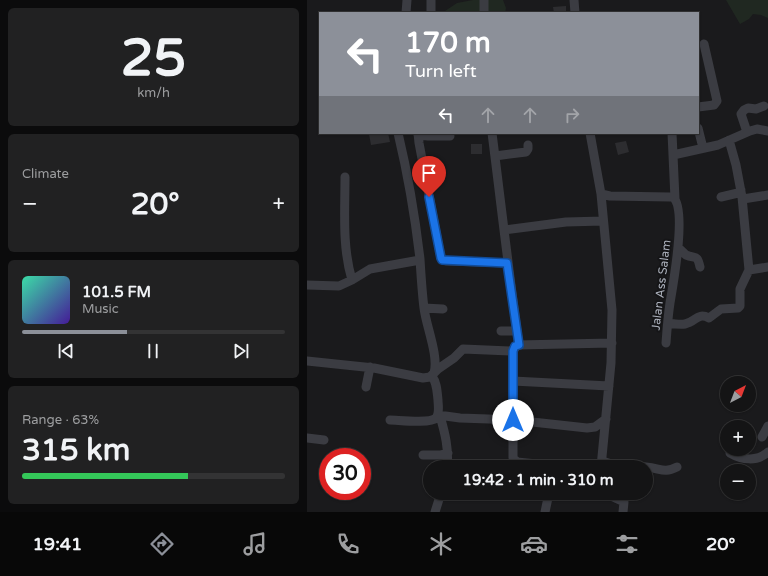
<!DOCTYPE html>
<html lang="en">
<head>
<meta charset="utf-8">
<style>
  body { margin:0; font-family:"Varela Round",sans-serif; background:#212122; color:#f1f3f6; height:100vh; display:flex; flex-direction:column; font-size:15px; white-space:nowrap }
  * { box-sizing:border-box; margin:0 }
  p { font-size:13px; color:#9d9ea0 }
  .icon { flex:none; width:22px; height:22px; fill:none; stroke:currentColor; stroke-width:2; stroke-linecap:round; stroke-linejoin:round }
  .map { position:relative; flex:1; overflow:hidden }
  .drawer { display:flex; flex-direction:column; gap:8px; padding:8px; background:#0b0b0c; width:307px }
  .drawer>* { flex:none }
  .banner { position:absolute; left:12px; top:12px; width:380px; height:122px; border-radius:0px; box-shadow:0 1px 3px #0004,0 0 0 1px #333334; background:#8c9099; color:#fff; overflow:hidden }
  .needle { width:26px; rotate:42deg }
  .tools { position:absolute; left:413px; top:376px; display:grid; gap:8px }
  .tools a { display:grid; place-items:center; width:36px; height:36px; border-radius:50%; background:#141415; box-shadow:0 1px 3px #0004,0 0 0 1px #333334; font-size:20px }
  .speed { position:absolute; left:12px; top:448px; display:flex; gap:8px; font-size:20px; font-weight:700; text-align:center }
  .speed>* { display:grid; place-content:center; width:52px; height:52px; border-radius:50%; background:#141415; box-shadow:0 1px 3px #0004,0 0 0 1px #333334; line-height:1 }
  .speed .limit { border:6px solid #d22; background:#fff; color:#111 }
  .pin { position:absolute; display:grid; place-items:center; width:34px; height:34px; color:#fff; margin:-41px -17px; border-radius:50% 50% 50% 0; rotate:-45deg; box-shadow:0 0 4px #0007 }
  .pin .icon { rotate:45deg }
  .me { position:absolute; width:44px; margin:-22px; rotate:0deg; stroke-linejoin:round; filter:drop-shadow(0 0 3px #0008) }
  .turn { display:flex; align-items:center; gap:14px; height:84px; padding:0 20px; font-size:18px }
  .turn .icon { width:52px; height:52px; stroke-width:2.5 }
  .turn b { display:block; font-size:28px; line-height:34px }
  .lanes { display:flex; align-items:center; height:38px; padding:0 20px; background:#0003; justify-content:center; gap:20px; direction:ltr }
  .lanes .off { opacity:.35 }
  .big { font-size:30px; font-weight:700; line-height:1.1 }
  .drawer .tile { flex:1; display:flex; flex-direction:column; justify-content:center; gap:6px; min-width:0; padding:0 14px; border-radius:6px; background:#212122 }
  .drawer .dial { align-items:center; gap:0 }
  .dial b { font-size:52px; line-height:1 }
  .song { display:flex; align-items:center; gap:12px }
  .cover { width:48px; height:48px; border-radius:6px; background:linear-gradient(135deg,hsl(160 70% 55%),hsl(260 70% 35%)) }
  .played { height:4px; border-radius:2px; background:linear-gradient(90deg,#8c9099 40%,#333334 40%) }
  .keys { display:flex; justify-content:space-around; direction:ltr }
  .heat { display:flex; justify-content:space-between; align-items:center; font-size:22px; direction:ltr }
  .charge { height:6px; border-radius:3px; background:linear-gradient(90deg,#34c759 63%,#333334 0) }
  .trip { position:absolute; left:116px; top:460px; width:230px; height:40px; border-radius:20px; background:#141415; box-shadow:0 1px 3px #0004,0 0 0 1px #333334; font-weight:700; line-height:40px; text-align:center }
  .menu { display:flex; height:64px; justify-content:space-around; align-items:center; background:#080808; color:#9d9ea0 }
  .menu .icon { width:28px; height:28px }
  .menu .selected { color:#8c9099 }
  .menu b { font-size:18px; color:#f1f3f6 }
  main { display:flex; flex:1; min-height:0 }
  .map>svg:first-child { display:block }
</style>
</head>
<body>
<main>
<section class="drawer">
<div class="tile dial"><b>25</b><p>km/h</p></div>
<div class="tile"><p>Climate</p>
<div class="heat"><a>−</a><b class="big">20°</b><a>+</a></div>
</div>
<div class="tile">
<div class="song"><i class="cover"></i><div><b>101.5 FM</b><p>Music</p></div></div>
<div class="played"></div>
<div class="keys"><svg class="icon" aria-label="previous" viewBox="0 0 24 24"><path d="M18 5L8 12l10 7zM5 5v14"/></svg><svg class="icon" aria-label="pause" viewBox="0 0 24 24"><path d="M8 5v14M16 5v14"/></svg><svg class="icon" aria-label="next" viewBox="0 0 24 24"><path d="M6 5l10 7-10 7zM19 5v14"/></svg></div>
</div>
<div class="tile"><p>Range · 63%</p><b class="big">315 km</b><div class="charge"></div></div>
</section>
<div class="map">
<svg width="461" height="512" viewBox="0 0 461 512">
  <rect width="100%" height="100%" fill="#1a1a1c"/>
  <path fill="#202821" d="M166,0H196L199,8L198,13H138V11L150,3Z
    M419,0H461V18L454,15L446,14L442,19L433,24Z"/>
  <path fill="#2d2d30" d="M259,6V13H247L246,7Z
    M68,133H81L83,142L64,145L62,134Z
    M319,141L322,152L311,155L308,143Z
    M164,144H175V154H164Z"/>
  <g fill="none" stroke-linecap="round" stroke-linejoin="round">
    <path stroke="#3b3c42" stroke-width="9" d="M267,0L268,13
      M99,13L100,0
      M124,13V0
      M177,13V0
      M391,107L407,105L410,101L397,44
      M391,128L396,148
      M440,132L434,114L437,110L441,108L449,109L457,106
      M111,133L112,143L134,258L139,261L201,263
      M185,133C194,204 202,274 212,345
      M283,133L294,194L305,310L304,363L294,467
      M365,133L368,199
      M111,135L121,136H143
      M366,155L411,145L443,131L450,129L461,131
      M188,156L219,152L221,149V145
      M38,177C38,211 35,247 45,280
      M294,194L303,196L363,197H366C380,209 366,285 363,303C361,316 360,329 359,343
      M414,197L431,193L434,190
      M436,199L461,195
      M197,230L259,222L296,221
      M371,248C375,250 376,253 379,255C389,259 390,254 393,267
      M442,270L461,267
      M0,285L32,286L45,280L63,269L113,260
      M117,308L136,309
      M361,323C367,324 373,325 378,324C389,322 390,312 402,318L414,309L431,308L433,306V289L442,270L435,197L429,165L422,140
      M194,331H210
      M206,351V458L210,462L259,467
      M0,361L67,368L116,378L123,377L127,373C132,356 119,326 117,308C115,292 114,275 113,259C108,216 101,175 91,133
      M127,373L131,369L147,358L156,349L204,351H206L210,345L305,343
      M206,381L302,386
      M59,387L63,367
      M131,415L153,418L207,420L280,428L288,427L299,419
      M133,416C138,433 142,449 140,467
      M83,420C91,420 123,424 129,418C133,413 131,405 131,400C130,391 130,383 125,376
      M455,437L461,426
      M0,438L17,440
      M423,453C435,460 450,462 461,452
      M116,455H133L141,453
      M295,461L308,465L338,467
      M339,467C354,468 356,474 370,467
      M303,493L306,497L317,502L316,512
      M128,512L134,493
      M238,512L242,493"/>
  </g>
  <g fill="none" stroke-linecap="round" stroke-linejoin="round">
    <defs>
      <path id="route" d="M122,197L134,258L135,260L200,263L212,345L208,346L206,351V420"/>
    </defs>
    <use href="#route" stroke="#114b97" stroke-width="10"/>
    <use href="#route" stroke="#1a73e8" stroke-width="7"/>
  </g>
  <g text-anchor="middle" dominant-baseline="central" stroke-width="4" stroke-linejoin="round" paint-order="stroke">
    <g font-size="12" fill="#acb1bc" stroke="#151517">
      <text transform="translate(354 285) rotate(-83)">Jalan Ass Salam</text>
    </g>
  </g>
</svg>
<div class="tools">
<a><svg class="needle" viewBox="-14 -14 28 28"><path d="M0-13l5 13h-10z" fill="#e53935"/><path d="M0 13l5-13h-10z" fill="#9d9ea0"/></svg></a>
<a>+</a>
<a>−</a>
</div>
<div class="speed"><div class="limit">30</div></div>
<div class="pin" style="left:122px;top:197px;background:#d93025"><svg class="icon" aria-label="arrive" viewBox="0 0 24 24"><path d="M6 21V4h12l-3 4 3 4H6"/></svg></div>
<svg class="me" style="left:206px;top:420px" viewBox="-20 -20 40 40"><circle r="19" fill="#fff"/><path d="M0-13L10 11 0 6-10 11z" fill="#1a73e8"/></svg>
<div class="trip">19:42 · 1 min · 310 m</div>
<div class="banner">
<div class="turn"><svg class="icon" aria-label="left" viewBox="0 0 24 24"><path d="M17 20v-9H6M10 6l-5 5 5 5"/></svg><div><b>170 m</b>Turn left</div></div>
<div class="lanes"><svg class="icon" aria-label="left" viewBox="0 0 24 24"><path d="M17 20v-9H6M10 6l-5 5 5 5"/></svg><svg class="icon off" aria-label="ahead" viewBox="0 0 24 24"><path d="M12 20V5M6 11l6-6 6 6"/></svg><svg class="icon off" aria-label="ahead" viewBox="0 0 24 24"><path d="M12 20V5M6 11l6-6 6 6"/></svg><svg class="icon off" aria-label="right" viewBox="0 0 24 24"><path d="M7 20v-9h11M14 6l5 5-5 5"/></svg></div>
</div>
</div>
</main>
<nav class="menu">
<b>19:41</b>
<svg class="icon selected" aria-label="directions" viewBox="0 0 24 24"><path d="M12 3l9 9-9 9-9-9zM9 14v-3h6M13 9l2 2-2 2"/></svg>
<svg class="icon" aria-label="music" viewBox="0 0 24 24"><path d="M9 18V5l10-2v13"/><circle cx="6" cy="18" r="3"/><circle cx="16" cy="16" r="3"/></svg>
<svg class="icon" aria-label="phone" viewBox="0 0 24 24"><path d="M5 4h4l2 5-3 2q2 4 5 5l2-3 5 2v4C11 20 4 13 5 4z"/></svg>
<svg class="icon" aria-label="climate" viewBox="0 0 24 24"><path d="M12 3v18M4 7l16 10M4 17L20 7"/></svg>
<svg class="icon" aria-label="car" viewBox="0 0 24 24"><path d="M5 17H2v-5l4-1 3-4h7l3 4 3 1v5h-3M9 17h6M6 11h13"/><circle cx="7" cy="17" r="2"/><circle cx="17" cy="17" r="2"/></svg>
<svg class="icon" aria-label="filters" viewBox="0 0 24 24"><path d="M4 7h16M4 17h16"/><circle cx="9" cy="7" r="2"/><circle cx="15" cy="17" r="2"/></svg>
<b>20°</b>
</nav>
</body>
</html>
